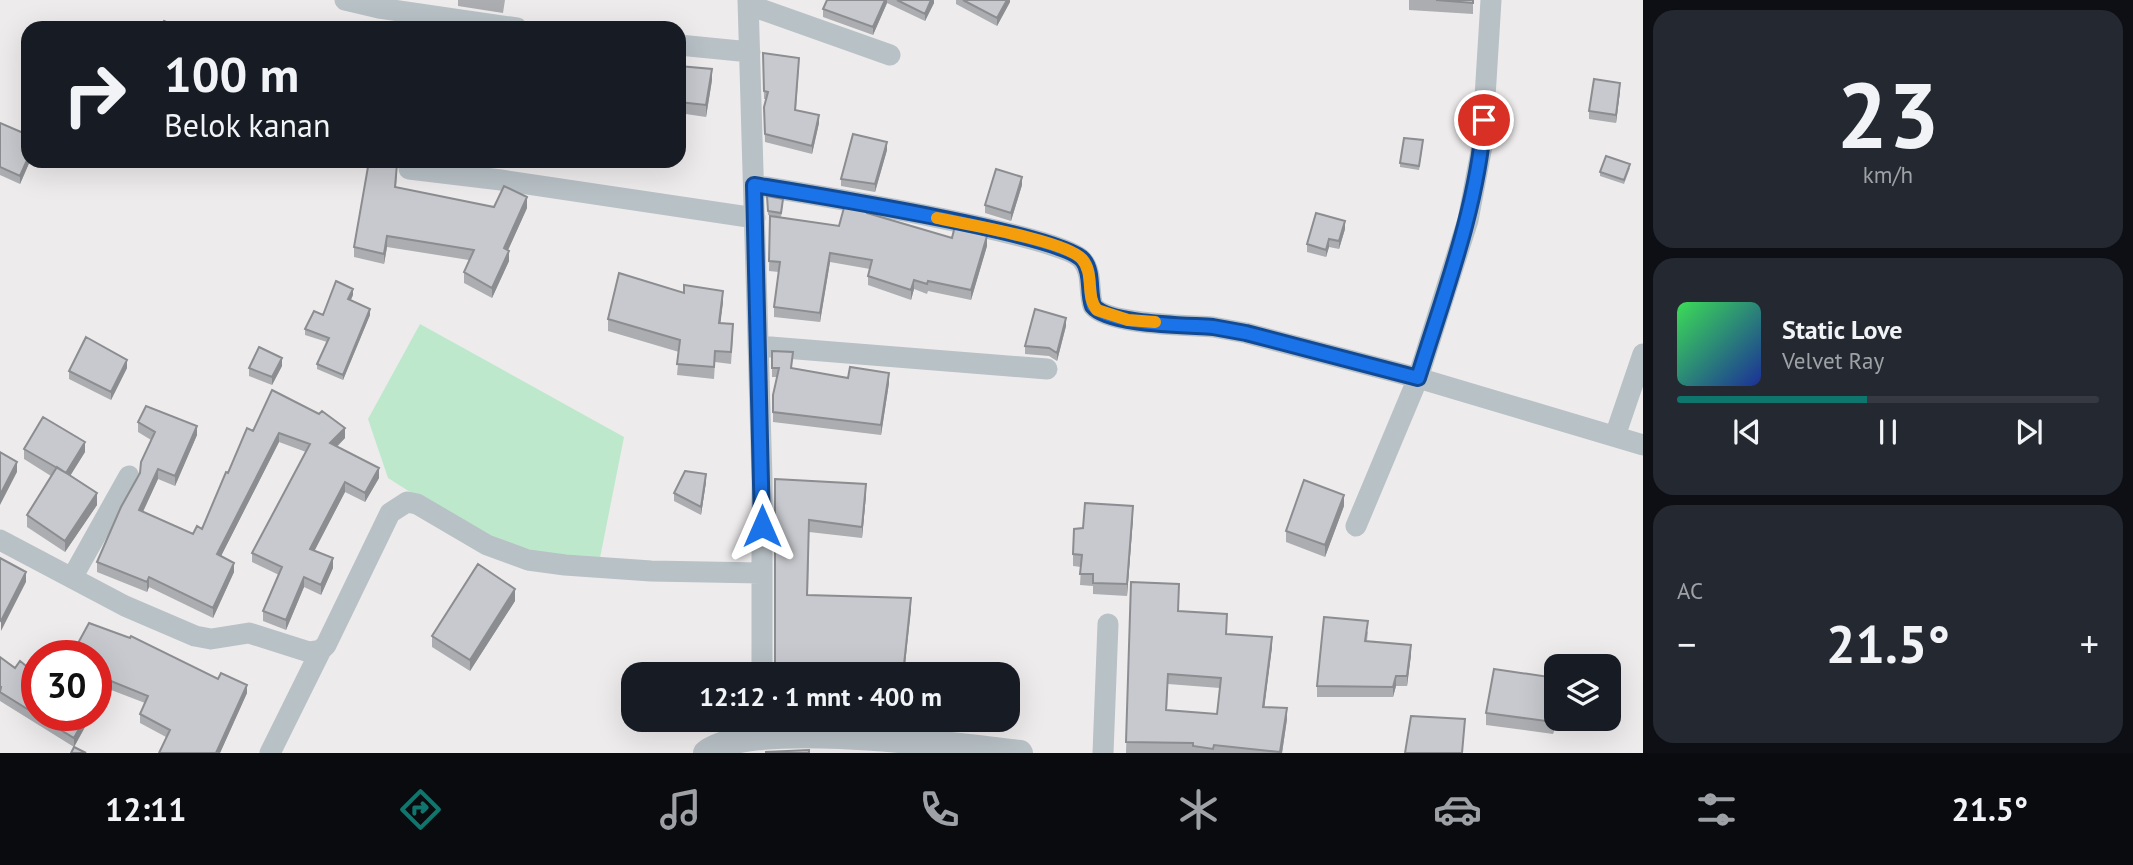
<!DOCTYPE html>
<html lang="id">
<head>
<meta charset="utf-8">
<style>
  body { margin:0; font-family:"PT Sans",sans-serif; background:#242831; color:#f1f3f6; height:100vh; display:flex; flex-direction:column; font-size:26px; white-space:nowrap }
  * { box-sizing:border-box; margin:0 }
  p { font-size:23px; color:#9ea1a6 }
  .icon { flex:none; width:38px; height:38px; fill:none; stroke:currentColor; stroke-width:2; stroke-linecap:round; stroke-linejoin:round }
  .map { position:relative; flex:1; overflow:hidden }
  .drawer { display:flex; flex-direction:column; gap:10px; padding:10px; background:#0d0f14; width:490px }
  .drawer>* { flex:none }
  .hud { position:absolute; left:21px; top:21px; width:665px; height:147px; border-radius:21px; box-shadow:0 7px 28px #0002; background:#171b24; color:#f1f3f6; overflow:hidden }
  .fabs { position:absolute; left:1544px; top:654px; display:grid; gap:14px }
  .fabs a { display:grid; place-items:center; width:77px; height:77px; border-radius:14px; background:#171b24; box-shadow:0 7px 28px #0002; font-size:35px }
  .speed { position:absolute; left:21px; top:640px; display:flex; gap:14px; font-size:35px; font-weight:700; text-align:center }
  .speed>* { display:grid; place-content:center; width:91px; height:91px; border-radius:50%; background:#171b24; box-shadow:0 7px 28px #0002; line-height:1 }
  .speed .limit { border:10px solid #d22; background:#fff; color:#111 }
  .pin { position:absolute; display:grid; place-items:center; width:60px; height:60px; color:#fff; margin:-30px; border:4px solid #fff; border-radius:50%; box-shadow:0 2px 7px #0007 }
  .me { position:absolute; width:77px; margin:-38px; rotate:0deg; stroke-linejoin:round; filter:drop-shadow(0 0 5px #0008) }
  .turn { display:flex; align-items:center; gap:24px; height:147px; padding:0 28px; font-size:32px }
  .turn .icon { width:91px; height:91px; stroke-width:2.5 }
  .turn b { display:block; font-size:49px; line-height:60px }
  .big { font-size:52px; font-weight:700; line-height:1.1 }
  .drawer .widget { flex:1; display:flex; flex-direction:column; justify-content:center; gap:10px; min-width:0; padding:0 24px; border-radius:21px; background:#242831 }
  .drawer .dial { align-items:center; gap:0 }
  .dial b { font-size:91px; line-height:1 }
  .song { display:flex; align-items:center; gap:21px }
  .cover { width:84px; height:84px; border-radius:10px; background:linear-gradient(135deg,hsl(130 70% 55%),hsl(230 70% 35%)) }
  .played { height:7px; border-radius:4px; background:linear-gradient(90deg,#0f766e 45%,#363941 45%) }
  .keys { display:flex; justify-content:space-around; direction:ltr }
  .heat { display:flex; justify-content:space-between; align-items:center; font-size:38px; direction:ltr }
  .trip { position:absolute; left:621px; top:662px; width:399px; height:70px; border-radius:21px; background:#171b24; box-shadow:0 7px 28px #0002; font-weight:700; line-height:70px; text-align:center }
  .dock { display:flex; height:112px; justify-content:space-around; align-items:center; background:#090b0e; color:#9ea1a6 }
  .dock .icon { width:49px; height:49px }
  .dock .current { color:#0f766e }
  .dock b { font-size:32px; color:#f1f3f6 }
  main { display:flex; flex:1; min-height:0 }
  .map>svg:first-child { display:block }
</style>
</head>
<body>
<main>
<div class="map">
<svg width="1643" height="753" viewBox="0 0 1643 753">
  <rect width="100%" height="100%" fill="#eeebec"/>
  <path fill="#bde8cb" d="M420,324L624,437L599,563L526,549L467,528L388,478L368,419Z"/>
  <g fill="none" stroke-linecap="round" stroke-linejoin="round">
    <path stroke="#b8c1c6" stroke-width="21" d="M345,0L379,8L517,28
      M748,0L762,479V674
      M749,5L890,55
      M679,45L750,52
      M409,169L501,180L755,218
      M754,185C802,193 1061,234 1082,260C1093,272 1088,292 1093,306C1108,325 1187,325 1213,327C1224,329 1235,331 1246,333L1418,378L1643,445
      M758,346L1047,369
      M1615,436L1643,354
      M1356,526L1418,378L1468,220L1482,146L1491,0
      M0,540L125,606L195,636L211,639L249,633L309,652L321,650L326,645L390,513L407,502L417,504L487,545L528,560L565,565L651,571L761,573
      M72,578L129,476
      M270,753L321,650
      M1103,753L1108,624"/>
    <path stroke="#b8c1c6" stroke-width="26" d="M706,753C748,717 959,746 1020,753"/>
  </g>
  <path fill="#abadb1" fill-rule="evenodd" d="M458,0H505L503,13L458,6Z
    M827,0H934V3L925,21L887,3L873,35L823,17V9Z
    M956,0H1010V2L997,26L956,4Z
    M1409,0H1473V14L1409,10Z
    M763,53L799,66L796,110L819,123L812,154L765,142L764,107L766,99H764Z
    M679,66L712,80L706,117L679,113Z
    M1620,91L1616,123L1589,119V111Z
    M0,123L28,161H30L20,184L0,175Z
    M1423,144L1419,170L1400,167V163Z
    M887,150L875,192L841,186V179Z
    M1630,168L1624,184L1600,176V172Z
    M397,175L396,187L494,207L527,208L508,250L509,261L492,298L464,283V272L469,260L387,247L384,264L354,257V247Z
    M1022,185L1011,221L985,213V205Z
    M767,196L783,203L781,217L768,215Z
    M868,213L952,238L987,246L971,300L928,291L927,294L914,289L911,300L868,285V276L870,269L830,262L820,322L774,317V307L779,272L769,271L770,216L839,226Z
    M1345,229L1339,249L1329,247L1326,257L1307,252V244Z
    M684,293L723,302L720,323L733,335L731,364L715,362L714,379L677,375L679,352L608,331V319Z
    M353,295L351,300L370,315L343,380L317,369V364L327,342L305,335V329L323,315Z
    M1066,326L1057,361L1049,356L1025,354V346Z
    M772,351L792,369L848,378L889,383L881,435L773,422V395L777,377H772Z
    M282,366L272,385L249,376V368Z
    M127,368L111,400L69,379V371Z
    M138,422L197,435L175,486L158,479L143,512L193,534L202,529L228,473L253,431L345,438L337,447L379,478L365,502L345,492L315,550L333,568L321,595L304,587L286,630L263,621V611L279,575L252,562V553L306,452L279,442L221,556L234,572L213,618L149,587L147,592L97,572V562L140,473L151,440L138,432Z
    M24,449L85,452L70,476L97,505L65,552L27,527V515L51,476L24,459Z
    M775,479L866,495L862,538L809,532L808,595L911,610L773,669L775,662Z
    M706,482L701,515L674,501V493Z
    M1344,506L1325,557L1286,542V531Z
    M1133,518L1127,596L1093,594V586L1080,585L1081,567L1073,566V554L1083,528Z
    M1131,582L1179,611L1227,625V634L1272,647L1264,707L1287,719L1282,753H1126ZM1168,684L1220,688L1217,714L1167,710Z
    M515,601L470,671L432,647V636Z
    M1368,631L1367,641L1411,655L1407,686H1396L1393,697H1317V686Z
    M96,656L247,693L220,753H159L166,737L140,723V714L145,703L106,688L96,706Z
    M0,657L15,668L37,675V716H91L74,747L0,701Z
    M1556,678V717L1553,734L1486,725V713Z"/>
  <path fill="#8b8d90" d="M885,0H887V3L873,35V27Z
    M931,0H934V3L925,21V14Z
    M1007,0H1010V2L997,26V18Z
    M712,69V80L706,117V105Z
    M1620,83V91L1616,123V115Z
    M819,115V123L812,154V146Z
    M887,142V150L875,192V184Z
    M28,158V161H30L20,184V176Z
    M1022,177V185L1011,221V213Z
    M527,197V208L504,259V248Z
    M1345,221V229L1339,249V241Z
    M387,236V247L384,264V254Z
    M987,236V246L971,300V290Z
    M1329,239V247L1326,257V250Z
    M509,251V261L492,298V288Z
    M830,253V262L820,322V313Z
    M914,280V289L911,300V290Z
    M353,289V295L348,305V299Z
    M723,291V302L719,335V323Z
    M370,309V315L343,380V375Z
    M1066,318V326L1057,361V353Z
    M282,358V366L272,385V377Z
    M127,360V368L111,400V392Z
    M889,373V383L881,435V425Z
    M197,426V435L175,486V476Z
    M345,428V438L330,453V443Z
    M279,433V442L217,564V554Z
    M85,442V452L65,484V474Z
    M17,462V472L0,505V495Z
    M379,468V478L365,502V493Z
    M158,469V479L139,520V510Z
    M706,474V482L701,515V507Z
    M345,482V492L310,559V549Z
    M866,484V495L862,538V527Z
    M97,493V505L65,552V541Z
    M1344,495V506L1325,557V545Z
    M1133,506V518L1127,596V584Z
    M333,558V568L321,595V585Z
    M234,563V572L213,618V608Z
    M26,572V582L1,631V621Z
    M149,577V587L147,592V582Z
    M304,577V587L286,630V620Z
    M515,589V601L470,671V660Z
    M911,598V610L904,674H903Z
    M1272,637V647L1263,718V707Z
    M1411,645V655L1407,686V676Z
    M1396,676V686L1393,697V687Z
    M106,679V688L96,706V697Z
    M247,685V693L220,753H216Z
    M1556,706V717L1553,734V722Z
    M1287,708V719L1282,753H1280Z
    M86,716H91L74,747V738Z"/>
  <path fill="#c7c9ce" stroke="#8b8d90" stroke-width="2" fill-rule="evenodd" d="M827,0H885L873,27L823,9Z
    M897,0H931L925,14Z
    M963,0H1007L997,18Z
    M1436,0H1473V3Z
    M164,21L179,28H161Z
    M763,53L799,58L795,110L819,115L812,146L765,134L764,107L768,92L764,91Z
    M679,66L712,69L706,105L679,102Z
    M1594,79L1620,83L1616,115L1589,111Z
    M0,123L28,135V158L20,176L0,167Z
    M853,134L887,142L875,184L841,179Z
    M1404,138L1423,140L1419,166L1400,163Z
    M1606,156L1630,164L1624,180L1600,172Z
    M369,161L397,164L395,187L494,207L504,186L527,197L504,248L509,251L492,288L464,272L474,250L387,236L384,254L354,247Z
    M996,169L1022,177L1011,213L985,205Z
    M767,196L783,199L781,213L768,211Z
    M845,204L868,208L867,213L952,238L955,226L987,236L971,290L928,281L927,284L914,280L911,290L868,276L872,260L830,253L820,313L774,307L780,262L769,261L770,216L839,226Z
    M1316,213L1345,221L1339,241L1329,239L1326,250L1307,244Z
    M619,273L684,293V285L723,291L719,323L733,324L731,352L715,351L714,367L677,364L680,340L608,319Z
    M336,281L353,289L348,299L370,309L343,375L317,364L329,338L305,329L314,311L323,315Z
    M1035,309L1066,318L1057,353L1049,348L1025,346Z
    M86,337L127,360L111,392L69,371Z
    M259,347L282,358L272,377L249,368Z
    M772,351L793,352L791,368L848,378L850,367L889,373L881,425L773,412V395L779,368H772Z
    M272,390L319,414L322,411L345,428L330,443L379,468L365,493L345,482L310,549L333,558L321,585L304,577L286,620L263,611L282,567L252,553L310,444L279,433L217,554L234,563L213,608L149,577L147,582L97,562L121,507L140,473L141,462L155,432L138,422L146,406L197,426L175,476L158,469L139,510L193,534L197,526L202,529L226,472L228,473L247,428L253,431Z
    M43,417L85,442L66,473L24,449Z
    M0,452L17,462L0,495Z
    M57,467L97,493L65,541L27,515Z
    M685,471L706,474L701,507L674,493Z
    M775,479L866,484L862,527L809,520L807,595L911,598L903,674H768L773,669L775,662Z
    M1304,480L1344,495L1325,545L1286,531Z
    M1085,503L1133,506L1127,584L1093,583V574H1080L1082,555L1073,554L1074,529L1083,528Z
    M0,558L26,572L1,621L0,620Z
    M478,564L515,589L470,660L432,636Z
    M1131,582L1179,584L1178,611L1227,614L1226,634L1272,637L1263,707L1287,708L1280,752L1214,745L1213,749L1193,746V743L1126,742ZM1168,674L1221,678L1217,714L1166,710Z
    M1324,617L1368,621L1365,641L1411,645L1407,676H1396L1393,687L1317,686Z
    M89,623L130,638L131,636L218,679L221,673L247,685L216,753H159L170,730L140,714L148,696L106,679L96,697V656H71Z
    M0,657L15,668L20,661L37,675V715L0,692L1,687H0Z
    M1494,669L1556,678V706L1553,722L1486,713Z
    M38,716H86L74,738Z
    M1411,716L1465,719L1462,753H1405Z
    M74,747L86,753H71Z
    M809,750V753H766V752Z"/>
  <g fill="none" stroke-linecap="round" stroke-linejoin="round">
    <defs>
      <path id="route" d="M762,526L754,185C802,193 1061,234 1083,260C1093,272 1088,292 1093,306C1108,325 1187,325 1213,327C1224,329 1235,331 1246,333L1418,378C1444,294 1477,209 1484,120"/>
    </defs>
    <use href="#route" stroke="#114b97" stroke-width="18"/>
    <use href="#route" stroke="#1a73e8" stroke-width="12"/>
    <path stroke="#f59e0b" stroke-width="12" d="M937,218C965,224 1066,241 1082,259C1095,274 1085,296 1097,310L1128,320L1155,322"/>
  </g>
</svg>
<div class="fabs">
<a><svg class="icon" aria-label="layers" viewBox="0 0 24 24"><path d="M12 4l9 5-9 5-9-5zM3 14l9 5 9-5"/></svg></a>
</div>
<div class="speed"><div class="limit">30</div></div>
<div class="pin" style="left:1484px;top:120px;background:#d93025"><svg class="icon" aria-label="arrive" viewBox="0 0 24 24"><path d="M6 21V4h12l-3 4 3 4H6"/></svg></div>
<svg class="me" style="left:762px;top:526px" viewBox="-20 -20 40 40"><path d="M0-17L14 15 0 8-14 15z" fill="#1a73e8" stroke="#fff" stroke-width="4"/></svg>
<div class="trip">12:12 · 1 mnt · 400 m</div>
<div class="hud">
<div class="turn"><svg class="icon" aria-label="right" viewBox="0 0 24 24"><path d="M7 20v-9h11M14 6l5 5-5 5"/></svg><div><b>100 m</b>Belok kanan</div></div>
</div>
</div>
<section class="drawer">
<div class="widget dial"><b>23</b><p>km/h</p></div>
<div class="widget">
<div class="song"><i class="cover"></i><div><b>Static Love</b><p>Velvet Ray</p></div></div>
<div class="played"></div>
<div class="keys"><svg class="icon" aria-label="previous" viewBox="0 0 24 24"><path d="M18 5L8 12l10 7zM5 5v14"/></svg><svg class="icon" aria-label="pause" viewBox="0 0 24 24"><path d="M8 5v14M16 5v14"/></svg><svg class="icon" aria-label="next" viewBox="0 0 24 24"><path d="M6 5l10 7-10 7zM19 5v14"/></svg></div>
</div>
<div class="widget"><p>AC</p>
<div class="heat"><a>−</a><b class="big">21.5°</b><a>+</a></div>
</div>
</section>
</main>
<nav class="dock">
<b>12:11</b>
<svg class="icon current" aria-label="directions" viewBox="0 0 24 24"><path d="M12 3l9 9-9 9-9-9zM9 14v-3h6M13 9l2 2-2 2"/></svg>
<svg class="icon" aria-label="music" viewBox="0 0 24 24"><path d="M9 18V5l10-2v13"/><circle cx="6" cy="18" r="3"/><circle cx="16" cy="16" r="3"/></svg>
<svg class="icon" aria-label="phone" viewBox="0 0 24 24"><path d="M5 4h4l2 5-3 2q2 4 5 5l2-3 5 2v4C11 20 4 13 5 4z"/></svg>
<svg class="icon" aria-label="climate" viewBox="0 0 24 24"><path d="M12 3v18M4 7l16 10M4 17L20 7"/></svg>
<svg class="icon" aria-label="car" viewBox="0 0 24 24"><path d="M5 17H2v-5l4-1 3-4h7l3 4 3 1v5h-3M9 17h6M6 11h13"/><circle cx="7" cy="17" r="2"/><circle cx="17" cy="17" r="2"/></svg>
<svg class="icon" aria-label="filters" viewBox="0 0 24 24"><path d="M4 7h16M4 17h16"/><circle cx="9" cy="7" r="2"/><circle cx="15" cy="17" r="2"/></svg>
<b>21.5°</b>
</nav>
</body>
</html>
